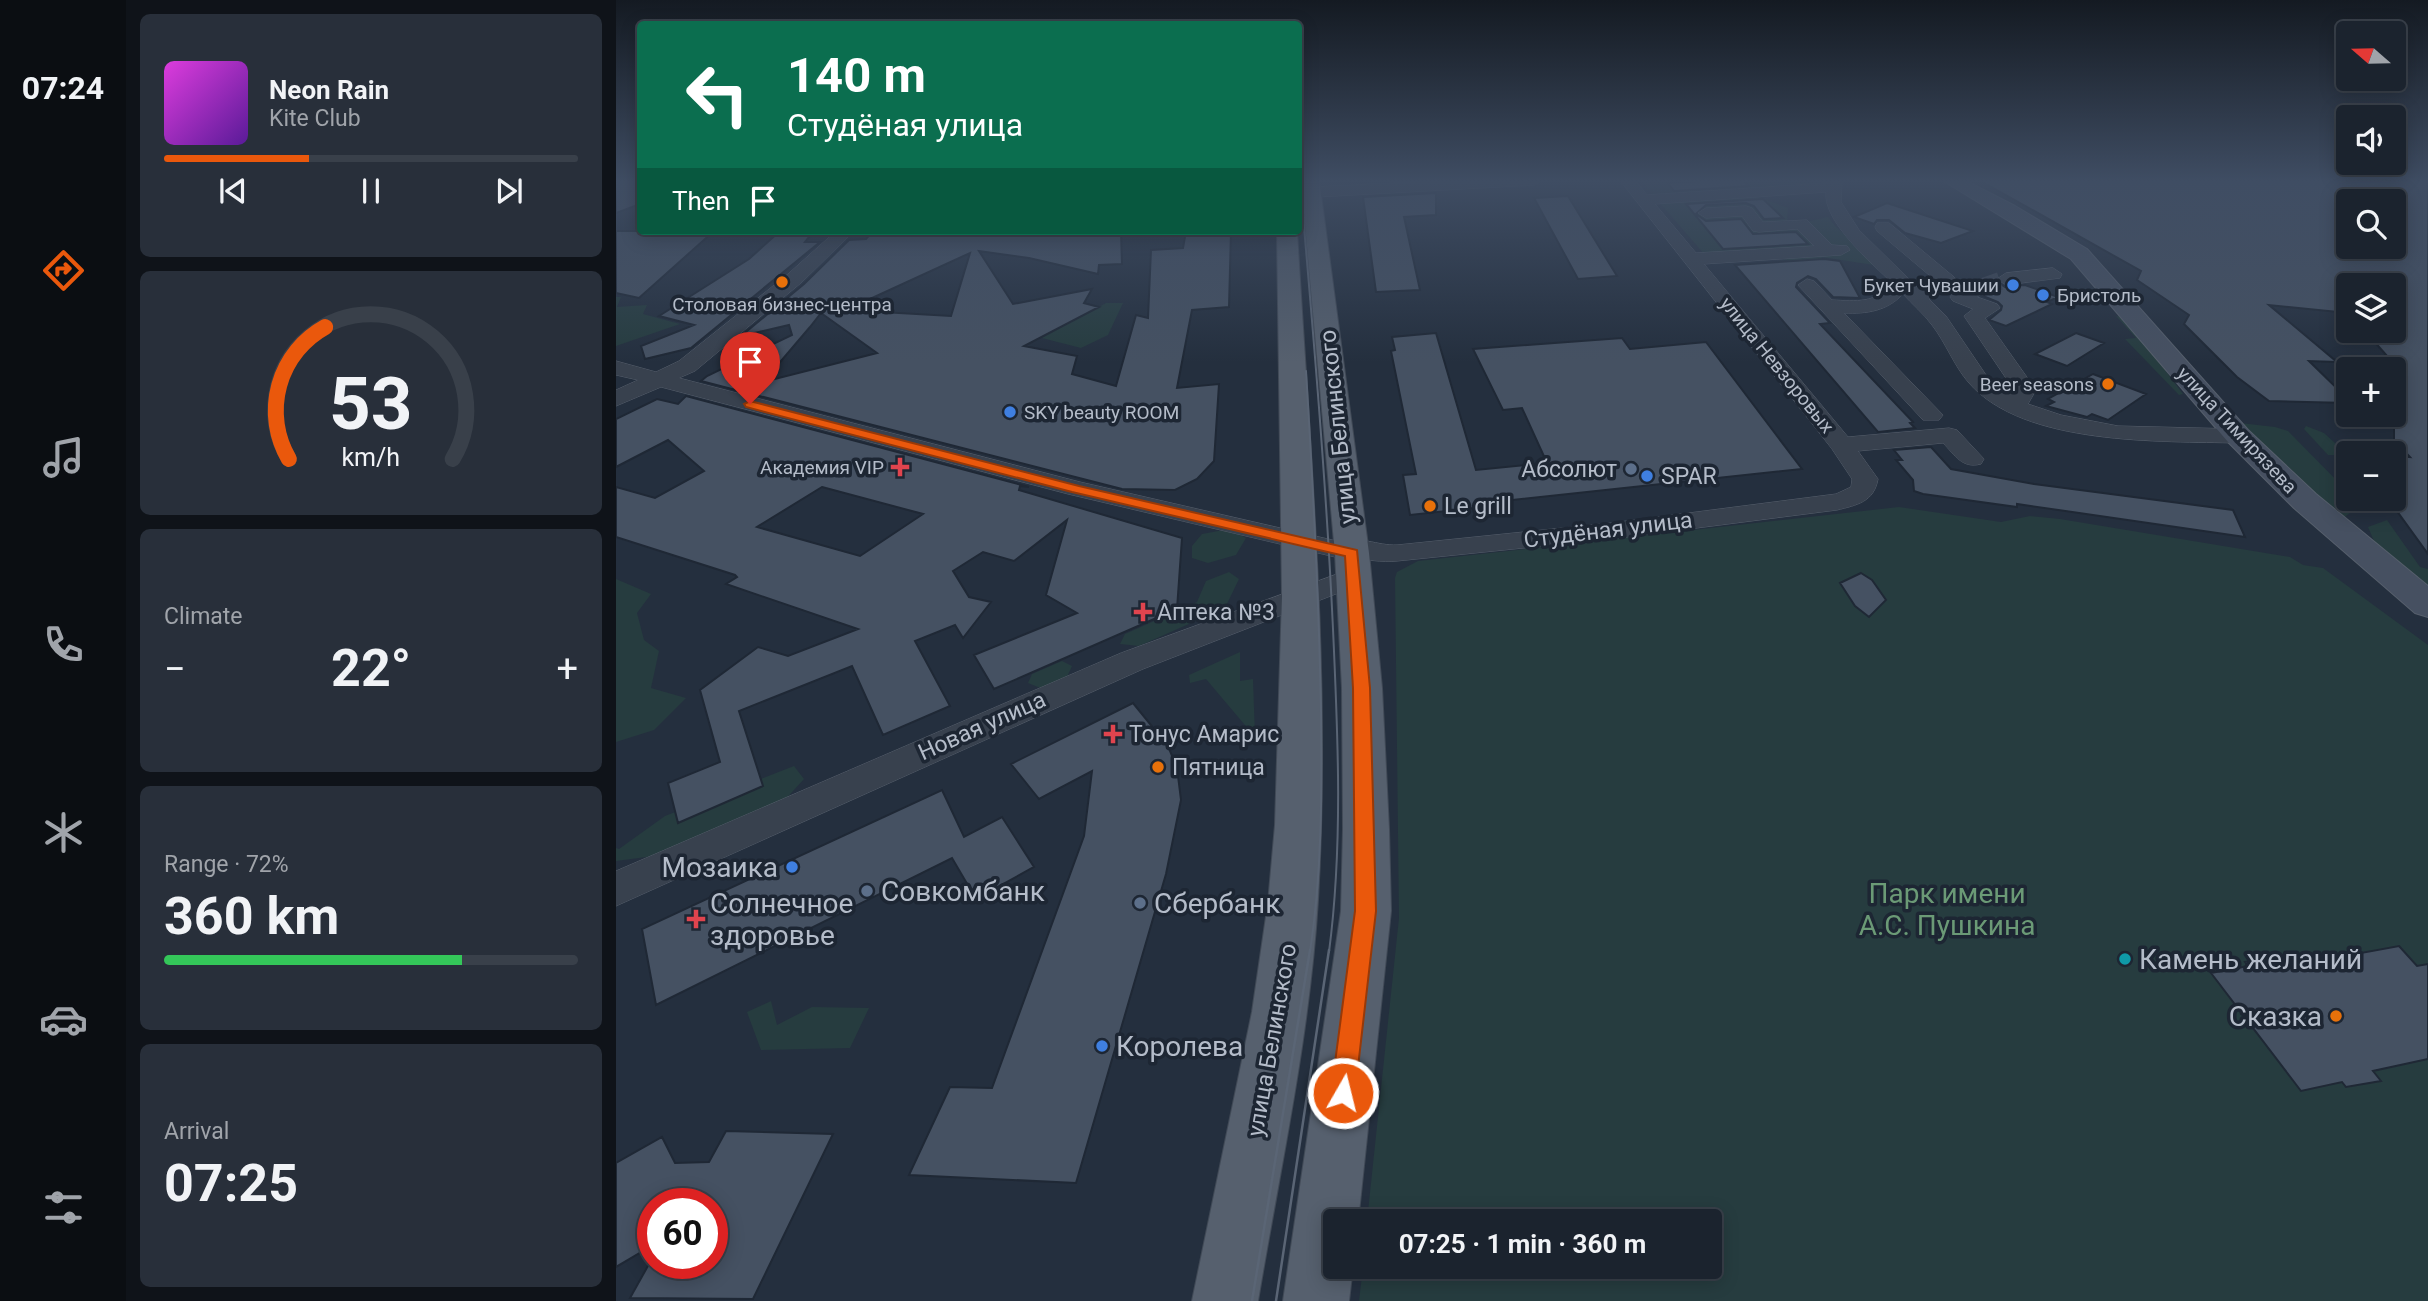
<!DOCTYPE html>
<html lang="en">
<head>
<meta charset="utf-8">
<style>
  body { margin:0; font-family:Roboto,sans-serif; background:#282f3a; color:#f1f3f6; height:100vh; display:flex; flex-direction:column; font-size:26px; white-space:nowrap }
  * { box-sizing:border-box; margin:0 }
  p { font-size:23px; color:#a0a4aa }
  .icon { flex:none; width:38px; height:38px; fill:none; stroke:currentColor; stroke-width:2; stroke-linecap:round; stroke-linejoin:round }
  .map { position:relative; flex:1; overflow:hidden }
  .drawer { display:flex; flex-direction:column; gap:14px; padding:14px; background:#0f1319; width:490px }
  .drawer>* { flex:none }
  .guide { position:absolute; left:21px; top:21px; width:665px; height:214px; border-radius:7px; box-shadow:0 4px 18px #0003,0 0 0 2px #39404a; background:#0b6e4f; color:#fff; overflow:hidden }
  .needle { width:46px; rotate:290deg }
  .tools { position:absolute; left:1720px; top:21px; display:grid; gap:14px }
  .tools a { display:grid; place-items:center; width:70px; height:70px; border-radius:7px; background:#1b232e; box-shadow:0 4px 18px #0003,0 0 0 2px #39404a; font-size:35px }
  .speed { position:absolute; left:21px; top:1188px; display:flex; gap:14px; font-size:35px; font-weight:700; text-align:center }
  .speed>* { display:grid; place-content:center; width:91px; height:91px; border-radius:50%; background:#1b232e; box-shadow:0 4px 18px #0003,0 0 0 2px #39404a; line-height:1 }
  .speed .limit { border:10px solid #d22; background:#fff; color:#111 }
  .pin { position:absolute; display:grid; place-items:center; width:60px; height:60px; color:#fff; margin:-72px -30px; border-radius:50% 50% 50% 0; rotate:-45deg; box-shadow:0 0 7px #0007 }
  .pin .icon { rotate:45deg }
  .me { position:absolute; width:77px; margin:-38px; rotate:8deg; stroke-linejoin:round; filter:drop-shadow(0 0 5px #0008) }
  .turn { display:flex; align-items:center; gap:24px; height:147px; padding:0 35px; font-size:32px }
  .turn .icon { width:91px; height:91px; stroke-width:2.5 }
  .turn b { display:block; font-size:49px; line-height:60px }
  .then { display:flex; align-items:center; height:66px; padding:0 35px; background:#0003; gap:14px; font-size:26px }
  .big { font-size:52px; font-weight:700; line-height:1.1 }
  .drawer .card { flex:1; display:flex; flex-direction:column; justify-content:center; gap:10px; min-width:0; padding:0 24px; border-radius:10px; background:#282f3a }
  .drawer .dial { align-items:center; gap:0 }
  .dial svg { height:182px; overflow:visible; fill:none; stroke:#39404a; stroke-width:7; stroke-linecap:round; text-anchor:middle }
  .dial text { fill:#f1f3f6; stroke:none }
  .song { display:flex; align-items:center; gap:21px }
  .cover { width:84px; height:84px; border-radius:10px; background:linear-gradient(135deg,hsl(300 70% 55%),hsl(270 70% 35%)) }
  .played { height:7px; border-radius:4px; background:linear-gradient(90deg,#ea580c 35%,#39404a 35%) }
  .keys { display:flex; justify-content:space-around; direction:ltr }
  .heat { display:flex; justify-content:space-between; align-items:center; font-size:38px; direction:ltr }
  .charge { height:10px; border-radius:5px; background:linear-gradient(90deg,#34c759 72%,#39404a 0) }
  .trip { position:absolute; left:707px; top:1209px; width:399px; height:70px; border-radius:7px; background:#1b232e; box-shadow:0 4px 18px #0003,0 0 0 2px #39404a; font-weight:700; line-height:70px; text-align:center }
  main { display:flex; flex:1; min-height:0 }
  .tabs { display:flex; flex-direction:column; width:126px; justify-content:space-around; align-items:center; background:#0b0e12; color:#a0a4aa }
  .tabs .icon { width:49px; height:49px }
  .tabs .on { color:#ea580c }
  .tabs b { font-size:32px; color:#f1f3f6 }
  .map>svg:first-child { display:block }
</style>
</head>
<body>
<main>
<nav class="tabs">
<b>07:24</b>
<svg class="icon on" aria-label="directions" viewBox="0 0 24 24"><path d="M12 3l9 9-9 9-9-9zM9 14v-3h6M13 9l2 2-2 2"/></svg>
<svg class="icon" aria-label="music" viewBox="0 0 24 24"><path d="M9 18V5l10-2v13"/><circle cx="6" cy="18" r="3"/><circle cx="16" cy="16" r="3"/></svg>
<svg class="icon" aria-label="phone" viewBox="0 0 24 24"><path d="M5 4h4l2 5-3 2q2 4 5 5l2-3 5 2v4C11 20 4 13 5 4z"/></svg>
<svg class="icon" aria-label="climate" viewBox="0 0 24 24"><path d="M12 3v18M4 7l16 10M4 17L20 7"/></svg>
<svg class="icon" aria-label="car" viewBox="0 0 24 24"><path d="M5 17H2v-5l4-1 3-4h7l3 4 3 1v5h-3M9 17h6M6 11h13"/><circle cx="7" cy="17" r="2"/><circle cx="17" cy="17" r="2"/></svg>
<svg class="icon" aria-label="filters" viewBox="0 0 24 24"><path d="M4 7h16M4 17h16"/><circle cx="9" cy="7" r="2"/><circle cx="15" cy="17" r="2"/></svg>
</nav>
<section class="drawer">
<div class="card">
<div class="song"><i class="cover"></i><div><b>Neon Rain</b><p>Kite Club</p></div></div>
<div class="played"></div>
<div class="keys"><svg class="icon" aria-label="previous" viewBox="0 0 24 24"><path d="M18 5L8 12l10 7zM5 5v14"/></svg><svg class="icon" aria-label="pause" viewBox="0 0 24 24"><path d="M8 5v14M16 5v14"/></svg><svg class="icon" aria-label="next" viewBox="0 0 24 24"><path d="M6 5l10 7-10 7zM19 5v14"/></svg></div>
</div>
<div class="card dial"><svg viewBox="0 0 100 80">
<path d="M14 69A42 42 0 1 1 86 69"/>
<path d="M14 69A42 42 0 0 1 30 11" stroke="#ea580c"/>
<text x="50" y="56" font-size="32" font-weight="700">53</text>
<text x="50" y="72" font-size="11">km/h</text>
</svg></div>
<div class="card"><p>Climate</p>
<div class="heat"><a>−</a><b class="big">22°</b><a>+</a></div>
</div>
<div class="card"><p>Range · 72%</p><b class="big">360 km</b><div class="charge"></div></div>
<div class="card"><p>Arrival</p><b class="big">07:25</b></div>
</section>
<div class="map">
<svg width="1812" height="1301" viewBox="0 0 1812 1301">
  <rect width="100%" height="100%" fill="#242f3e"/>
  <path fill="#263c3f" d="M1024,180H1210L1208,193L1136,195L1172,208L1171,222H1190L1212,217L1219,226L1264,266L1206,257L1198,270L1161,257L1089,255Z
    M0,297H5L1,307L31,305L27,314L64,324L0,346Z
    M490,303H507L492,335L465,348L426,338Z
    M1500,316L1509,317L1567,394L1563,395L1509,339L1520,338Z
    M1624,423L1659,427L1672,431L1732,492V499H1739L1743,502L1732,505L1734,513L1726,519Z
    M1690,426L1708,433L1732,455H1712L1688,429Z
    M1283,507L1385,522L1414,516L1444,519L1674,557L1687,565L1707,568L1812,645V1301H743L747,1267H1094V1222L751,1221L783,918L779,578L781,572L802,561Z
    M1771,520L1804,567L1812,569V594L1764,555L1752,527Z
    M613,529L630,538L620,555L592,563L576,558V546L586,534Z
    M613,572L623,579L609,608L523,646L504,644L509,634L581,602L590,581Z
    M0,579L35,594L21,613L28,640L43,651L35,688L70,698L38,730L0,742Z
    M624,652V681L637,679L639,737L590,679L574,683L573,675Z
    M446,661L456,666L450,679L427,689L412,683L416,674Z
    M178,766L188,779L166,803L38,856L0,861V848L3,849L49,816Z
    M155,1001L161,1025L196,1007L253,1008L234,1048L145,1050L131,1012Z"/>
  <path fill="#455162" stroke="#1f2835" stroke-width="2" fill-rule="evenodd" d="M0,180H24V204L0,213Z
    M1103,180H1127L1133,186L1058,191L1052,183Z
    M1363,180H1812V554L1778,507V456L1794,457L1778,440V364L1749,331H1778V285L1732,280V313L1653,305L1721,362L1693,361L1732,399V403L1653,401L1621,377L1568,324L1573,315L1521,280L1525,271ZM1732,201H1785L1787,247H1732Z
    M820,193V215L788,217L804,290L760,292L747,197Z
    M952,196L1001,276L962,279L918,198Z
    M1147,199L1167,218L1148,219L1138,206L1130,203L1090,205L1080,214L1090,221L1125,219L1137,234L1180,232L1192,244L1107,249L1070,204Z
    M1271,203L1357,231L1325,243L1289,233L1273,220H1261L1258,224L1238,217Z
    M0,231H98L23,298L0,293Z
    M164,231H198L189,242H204L75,348L29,359L25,346L78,325L43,316L133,259Z
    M257,231H505L506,264L483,265L482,274L413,258L363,251L397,304L476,289L468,303L483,307L408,346L461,356L456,374L500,386L520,315L532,318L535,250L567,248L570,231H615L613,307L576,310L561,388L603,384L598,461L581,479L559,490L506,489L85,381L91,376L176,335L173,325L125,336L188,284L233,240L250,239ZM354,253L335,316L230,310ZM205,313L261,353L147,382L194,327Z
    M1208,259L1224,261L1244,298L1217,297L1200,279L1192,276L1181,283L1180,287L1214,323L1204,324L1297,422L1294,423L1299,428L1262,432L1119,265Z
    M1379,277L1380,281L1389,287L1409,285L1442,297L1431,302L1436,304L1390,326L1373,320L1385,310L1386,306L1382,302L1367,296L1378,288L1370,280Z
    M820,333L860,470L931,463L906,408L887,410L857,349L1006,338L1014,349L1090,342L1186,469L858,504L859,508L794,515L787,475L800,474L775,351L779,350L776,337Z
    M1460,333L1488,343L1451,366L1419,354Z
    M1477,374L1530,394L1492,420L1476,414L1471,417L1430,406L1438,402L1432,399Z
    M70,396L413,487L404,486L403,490L566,538L561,609L378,689L358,655L461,613L430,595L451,520L398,561L367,552L337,571L353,597L375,602L347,638L339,625L299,641L334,706L267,735L236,666L123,711L147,786L62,823L52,783L104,762L84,690L142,647L172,656L242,629L110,584L121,577L119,575L0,537V487L39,498L88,471L52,440L0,467V419L41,399L62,404ZM206,487L307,514L244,556L141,527Z
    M1315,447L1335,469L1418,484L1617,510L1629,537L1401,504V507L1307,494L1298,491L1297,480L1280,460H1286L1278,450Z
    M1245,573L1256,580L1270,600L1253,617L1239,606L1224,583Z
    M517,703L552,746L561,768L565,800L550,874L460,1183L293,1175L334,1087L376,1088L468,836L476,771L423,799L395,764Z
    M326,790L348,837L386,817L418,867L360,899L336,858L40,1005L26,929Z
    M1783,946L1801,966L1812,964V1059L1757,1071L1765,1081L1730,1087L1726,1082L1685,1091L1595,973L1632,966L1629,962L1661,956L1669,967Z
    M110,1131L217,1134L137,1299L14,1298L33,1264H96V1204H37V1245L0,1267V1163L46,1137L59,1163L93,1162Z"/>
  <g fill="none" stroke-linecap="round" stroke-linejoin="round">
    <path stroke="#3a4453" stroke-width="18" stroke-dasharray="18 9" stroke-linecap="butt" d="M1367,287L1390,279"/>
    <defs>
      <path id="street" d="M843,180H927L919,185L682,198V188Z
        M1004,180H1019L1031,195L1211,183L1212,180H1226L1225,202L1243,230L1303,289L1319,280L1261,231L1259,227L1261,223H1273L1338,277L1340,281L1313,299L1330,316L1370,375L1395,394L1398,390L1348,316L1357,309L1337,301L1334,297L1337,293L1367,281L1376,287L1361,297L1381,304L1384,308L1369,318L1420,390L1412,404L1445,415L1502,426L1622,429L1631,431L1634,436L1631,441L1622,443C1545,441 1408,446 1353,383C1338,366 1330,343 1316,325C1308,314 1296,304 1287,294C1271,311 1251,314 1228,313L1327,415L1323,420H1307L1182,285L1191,279L1198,281L1216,300C1240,301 1260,304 1276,283C1256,263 1207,222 1210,192L1039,204L1080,253L1198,246L1181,229L1143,232L1137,231L1126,216L1090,218L1082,213L1090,208L1130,206L1136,208L1147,222L1191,220L1216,245L1231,246L1234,250L1225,255L1088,264L1232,437L1333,428L1341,430L1368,459L1365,464C1346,469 1339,455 1327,443L1242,451L1262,479C1258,502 1241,505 1221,510L995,539L781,561C765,563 751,558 736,561L452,494L45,387L0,406V390L22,380L0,375V361L40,372L63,361L172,274L220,231H238L186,282L79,371L63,378L464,482L725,542C742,535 762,546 781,545L995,523L1220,494L1235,487L1236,479L1216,449Z
        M1437,268L1446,274L1444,278L1390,285L1381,279L1390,273Z
        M738,568L748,571L752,577L748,583L527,669L0,906V871L505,653Z"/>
      <path id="secondary" d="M1326,180H1348L1399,206L1471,249L1632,430L1700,494L1812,586V617L1799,613L1678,508L1612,442L1455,259Z"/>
      <path id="primary" d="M685,180H703L753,553L766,688L773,829L775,911L742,1222H719V1267H737L733,1301H667L725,911L727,829L726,688L719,553Z
        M661,231H681C694,452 715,679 702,900C694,1035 664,1169 642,1301H576L636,1012L652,903L659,825L666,596Z"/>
    </defs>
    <use href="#street" stroke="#565f6c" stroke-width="1"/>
    <use href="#secondary" stroke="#565f6c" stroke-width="2"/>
    <use href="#primary" stroke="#414a57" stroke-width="2"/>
    <use href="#street" fill="#38414e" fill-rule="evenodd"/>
    <use href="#secondary" fill="#465061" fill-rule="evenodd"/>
    <use href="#primary" fill="#56606e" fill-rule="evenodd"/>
    <path stroke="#5a6575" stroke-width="2" d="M684,180C697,330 710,479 717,629C722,737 727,845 713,952
      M690,371C697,485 703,598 705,712C706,793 706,872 694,952"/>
    <path stroke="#5a6575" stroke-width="2.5" d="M636,1301L694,950
      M660,1301L713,950"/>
  </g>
  <linearGradient id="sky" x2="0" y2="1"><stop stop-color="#141a22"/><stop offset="0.5" stop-color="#3f4d63"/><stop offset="1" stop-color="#3f4d63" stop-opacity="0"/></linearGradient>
  <rect width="1812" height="362" fill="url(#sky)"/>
  <path fill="#ea580c" stroke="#983908" stroke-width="2" d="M134,401L463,486L741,550L754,688L760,911L739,1093L736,1101L727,1105L719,1101L715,1093L739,911L737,688L729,556L456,492L130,407L128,404Z"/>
  <g fill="#e8710a" stroke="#1d2633" stroke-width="2.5">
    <circle cx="166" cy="282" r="7"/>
    <circle cx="1492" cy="384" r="7"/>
    <circle cx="814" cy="506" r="7"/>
    <circle cx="542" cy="767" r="7"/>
    <circle cx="1720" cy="1016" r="7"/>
  </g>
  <g fill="#3f7fe0" stroke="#1d2633" stroke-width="2.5">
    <circle cx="1397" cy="285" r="7"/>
    <circle cx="1427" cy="295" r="7"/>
    <circle cx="394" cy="412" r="7"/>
    <circle cx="1031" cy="476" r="7"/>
    <circle cx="176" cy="867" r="7"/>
    <circle cx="486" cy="1046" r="7"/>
  </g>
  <g fill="#e0444e" stroke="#1d2633" stroke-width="2.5">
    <path d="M280.5 456.5h7v7h7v7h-7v7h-7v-7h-7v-7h7z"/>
    <path d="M523.5 601.5h7v7h7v7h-7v7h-7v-7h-7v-7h7z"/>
    <path d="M493.5 723.5h7v7h7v7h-7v7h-7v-7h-7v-7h7z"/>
    <path d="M76.5 908.5h7v7h7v7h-7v7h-7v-7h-7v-7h7z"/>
  </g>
  <g fill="#5c6f8a" stroke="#1d2633" stroke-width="2.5">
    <circle cx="1015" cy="469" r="7"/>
    <circle cx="251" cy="891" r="7"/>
    <circle cx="524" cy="903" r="7"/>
  </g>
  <circle fill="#0f9aa8" stroke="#1d2633" stroke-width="2.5" cx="1509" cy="959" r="7"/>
  <g text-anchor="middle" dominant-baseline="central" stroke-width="7" stroke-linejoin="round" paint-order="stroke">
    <g font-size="19" fill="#b4bcc9" stroke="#1d2633" text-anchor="end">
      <text x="1383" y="285">Букет Чувашии</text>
      <text x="1441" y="295" text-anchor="start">Бристоль</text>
      <text x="166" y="304" text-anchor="middle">Столовая бизнес-центра</text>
      <text x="1478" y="384">Beer seasons</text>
      <text x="408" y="412" text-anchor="start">SKY beauty ROOM</text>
      <text x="268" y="467">Академия VIP</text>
    </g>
    <g font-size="19" fill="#b4bcc9" stroke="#1d2633">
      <text transform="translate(1161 365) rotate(51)">улица Невзоровых</text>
      <text transform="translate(1621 430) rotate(47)">улица Тимирязева</text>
    </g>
    <g font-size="23" fill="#b4bcc9" stroke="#1d2633">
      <text transform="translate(722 427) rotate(-96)">улица Белинского</text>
      <text transform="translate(992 530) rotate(-7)">Студёная улица</text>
      <text transform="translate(366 726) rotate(-24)">Новая улица</text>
      <text transform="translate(656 1040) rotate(-80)">улица Белинского</text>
    </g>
    <g font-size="23" fill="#b4bcc9" stroke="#1d2633" text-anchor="start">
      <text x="1001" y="469" text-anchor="end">Абсолют</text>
      <text x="1045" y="476">SPAR</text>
      <text x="828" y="506">Le grill</text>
      <text x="541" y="612">Аптека №3</text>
      <text x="513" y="734">Тонус Амарис</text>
      <text x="556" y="767">Пятница</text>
    </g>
    <g font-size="28" fill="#b4bcc9" stroke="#1d2633" text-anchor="start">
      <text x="162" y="867" text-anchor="end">Мозаика</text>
      <text x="265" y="891">Совкомбанк</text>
      <text x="94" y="903">Солнечное<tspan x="94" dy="32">здоровье</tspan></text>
      <text x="538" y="903">Сбербанк</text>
      <text x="1523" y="959">Камень желаний</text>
      <text x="1706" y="1016" text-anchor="end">Сказка</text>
      <text x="500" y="1046">Королева</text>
    </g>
    <g font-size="28" fill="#6b9a76" stroke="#1d2633">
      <text x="1331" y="893">Парк имени<tspan x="1331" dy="32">А.С. Пушкина</tspan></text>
    </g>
  </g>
</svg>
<div class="tools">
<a><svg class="needle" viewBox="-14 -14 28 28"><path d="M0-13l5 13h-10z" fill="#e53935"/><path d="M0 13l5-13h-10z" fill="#a0a4aa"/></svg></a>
<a><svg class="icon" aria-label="sound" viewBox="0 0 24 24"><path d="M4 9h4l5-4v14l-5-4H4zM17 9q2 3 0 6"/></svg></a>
<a><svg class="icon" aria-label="search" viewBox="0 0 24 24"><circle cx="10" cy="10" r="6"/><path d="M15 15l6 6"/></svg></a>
<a><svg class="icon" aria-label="layers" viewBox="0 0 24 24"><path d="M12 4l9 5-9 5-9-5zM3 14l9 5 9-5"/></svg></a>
<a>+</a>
<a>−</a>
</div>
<div class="speed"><div class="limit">60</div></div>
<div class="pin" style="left:134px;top:404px;background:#d93025"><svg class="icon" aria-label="arrive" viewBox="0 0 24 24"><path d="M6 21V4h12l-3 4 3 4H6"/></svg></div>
<svg class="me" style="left:727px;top:1093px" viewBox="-20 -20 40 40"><circle r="17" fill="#ea580c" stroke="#fff" stroke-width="3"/><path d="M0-11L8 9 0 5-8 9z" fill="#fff"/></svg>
<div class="trip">07:25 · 1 min · 360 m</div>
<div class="guide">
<div class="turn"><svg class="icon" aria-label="left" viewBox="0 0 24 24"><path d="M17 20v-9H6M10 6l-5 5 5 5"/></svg><div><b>140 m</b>Студёная улица</div></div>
<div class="then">Then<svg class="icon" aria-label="arrive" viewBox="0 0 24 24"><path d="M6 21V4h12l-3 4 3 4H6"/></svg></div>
</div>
</div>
</main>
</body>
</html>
